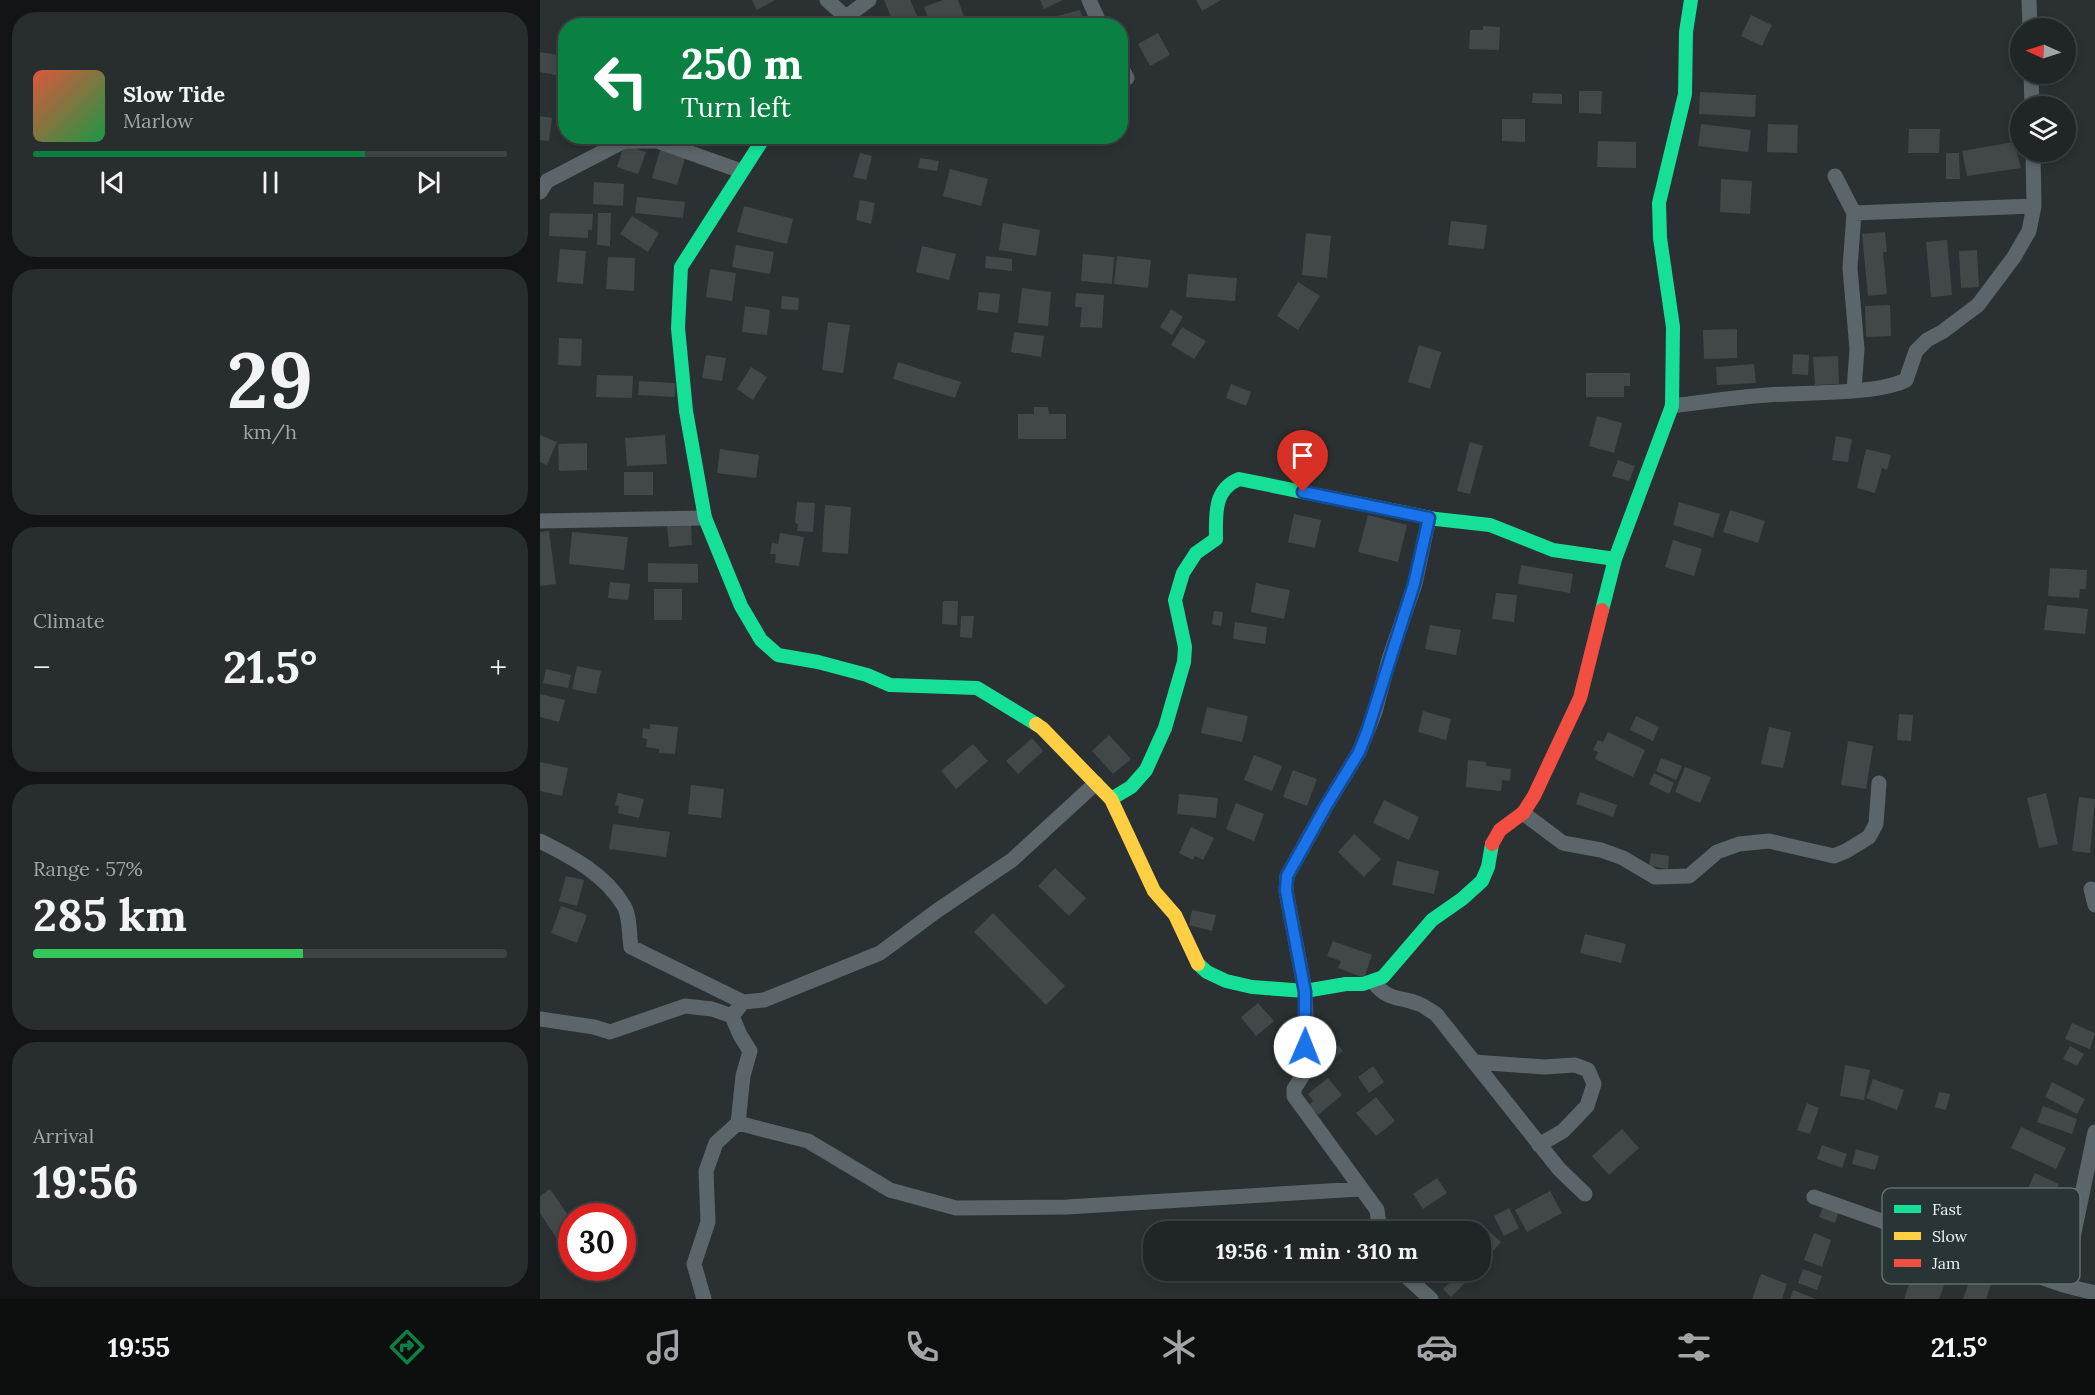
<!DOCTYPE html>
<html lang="en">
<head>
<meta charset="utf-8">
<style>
  body { margin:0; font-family:Lora,serif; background:#282d2e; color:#f1f3f6; height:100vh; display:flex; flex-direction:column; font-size:22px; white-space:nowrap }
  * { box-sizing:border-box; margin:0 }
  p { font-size:20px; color:#a2a5a7 }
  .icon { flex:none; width:33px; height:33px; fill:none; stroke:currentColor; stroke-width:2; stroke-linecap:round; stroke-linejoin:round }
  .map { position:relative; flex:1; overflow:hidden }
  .details { display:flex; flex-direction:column; gap:12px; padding:12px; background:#121415; width:540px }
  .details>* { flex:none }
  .guide { position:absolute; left:18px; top:18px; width:570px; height:126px; border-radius:24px; box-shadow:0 3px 9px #0003,0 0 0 2px #3d4243; background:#0b8043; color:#fff; overflow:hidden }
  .needle { width:39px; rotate:273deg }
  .tools { position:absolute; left:1470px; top:18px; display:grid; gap:12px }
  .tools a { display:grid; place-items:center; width:66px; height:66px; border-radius:50%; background:#202526; box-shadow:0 3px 9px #0003,0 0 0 2px #3d4243; font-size:30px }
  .speed { position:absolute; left:18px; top:1203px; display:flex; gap:12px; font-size:30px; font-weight:700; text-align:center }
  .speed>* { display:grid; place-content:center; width:78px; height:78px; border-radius:50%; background:#202526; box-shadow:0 3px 9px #0003,0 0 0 2px #3d4243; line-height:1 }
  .speed .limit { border:9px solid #d22; background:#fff; color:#111 }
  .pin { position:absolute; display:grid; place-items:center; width:51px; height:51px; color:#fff; margin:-62px -26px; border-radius:50% 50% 50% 0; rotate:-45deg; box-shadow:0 0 6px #0007 }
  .pin .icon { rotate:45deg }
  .me { position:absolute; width:66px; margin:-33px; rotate:1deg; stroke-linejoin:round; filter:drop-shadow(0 0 4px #0008) }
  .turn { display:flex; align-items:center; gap:21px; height:126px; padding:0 24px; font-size:27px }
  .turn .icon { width:78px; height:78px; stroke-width:2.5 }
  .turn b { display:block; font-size:42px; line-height:51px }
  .big { font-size:45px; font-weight:700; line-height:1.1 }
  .details .widget { flex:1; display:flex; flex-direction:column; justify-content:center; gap:9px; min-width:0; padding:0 21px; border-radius:24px; background:#282d2e }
  .details .dial { align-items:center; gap:0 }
  .dial b { font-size:78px; line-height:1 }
  .song { display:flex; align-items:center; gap:18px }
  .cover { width:72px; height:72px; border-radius:9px; background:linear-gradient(135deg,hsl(10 70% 55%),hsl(140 70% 35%)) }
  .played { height:6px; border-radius:3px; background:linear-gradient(90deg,#0b8043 70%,#3d4243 70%) }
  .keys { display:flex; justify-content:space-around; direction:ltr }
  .heat { display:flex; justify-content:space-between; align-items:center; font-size:33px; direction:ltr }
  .charge { height:9px; border-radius:4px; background:linear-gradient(90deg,#34c759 57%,#3d4243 0) }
  .trip { position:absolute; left:603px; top:1221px; width:348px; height:60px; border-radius:24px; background:#202526; box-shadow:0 3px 9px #0003,0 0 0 2px #3d4243; font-weight:700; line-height:60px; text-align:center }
  .tabs { display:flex; height:96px; justify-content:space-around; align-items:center; background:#0d0f0f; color:#a2a5a7 }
  .tabs .icon { width:42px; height:42px }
  .tabs .current { color:#0b8043 }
  .tabs b { font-size:27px; color:#f1f3f6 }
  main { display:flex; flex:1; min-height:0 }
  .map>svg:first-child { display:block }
</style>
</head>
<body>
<main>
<section class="details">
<div class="widget">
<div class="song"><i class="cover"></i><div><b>Slow Tide</b><p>Marlow</p></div></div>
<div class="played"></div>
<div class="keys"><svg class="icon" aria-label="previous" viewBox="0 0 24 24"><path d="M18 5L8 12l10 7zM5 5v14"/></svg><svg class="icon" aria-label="pause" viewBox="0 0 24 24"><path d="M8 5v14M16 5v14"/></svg><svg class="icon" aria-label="next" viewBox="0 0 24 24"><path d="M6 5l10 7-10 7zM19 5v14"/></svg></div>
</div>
<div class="widget dial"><b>29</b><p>km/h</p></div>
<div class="widget"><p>Climate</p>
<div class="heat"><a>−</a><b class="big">21.5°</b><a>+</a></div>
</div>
<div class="widget"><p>Range · 57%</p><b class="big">285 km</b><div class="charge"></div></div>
<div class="widget"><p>Arrival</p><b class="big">19:56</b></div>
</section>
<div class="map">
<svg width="1555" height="1299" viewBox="0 0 1555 1299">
  <rect width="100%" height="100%" fill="#2b3132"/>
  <path fill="#424747" d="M212,0H235L217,10Z
    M344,0H370L379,20L368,26H355Z
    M403,0H418L425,20L409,26H391L384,7Z
    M500,0H523L504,9Z
    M656,0H681L662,11Z
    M540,10L545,26H508L506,19Z
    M1211,15L1232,25L1222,46L1201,36Z
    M943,26L960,27L959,50L929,49L930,30H943Z
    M618,33L630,55L610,66L598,44Z
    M0,52L18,55L16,75L0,72Z
    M1039,91H1062L1061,114L1039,113Z
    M1160,92L1216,95L1215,117L1159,114Z
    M993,93L1022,94V104L992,103Z
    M0,116L12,118L9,141L0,140Z
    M962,119H985V142L962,141Z
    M1161,124L1211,130L1208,152L1158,146Z
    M1228,124L1258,125L1257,153L1227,152Z
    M1369,129H1400L1399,153H1368Z
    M1058,141L1096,142V168L1057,167Z
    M1474,142L1481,168L1427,176L1422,151Z
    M84,145L106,152L98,174L77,167Z
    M121,147L146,155L137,185L112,178Z
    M320,153L332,156L326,180L313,177Z
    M1406,153H1419L1420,179H1406Z
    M380,158L399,161L397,171L378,168Z
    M410,169L448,179L441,206L403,196Z
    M1181,179L1212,181L1210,214L1180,212Z
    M54,182L84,184L83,206L53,204Z
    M97,197L145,202L143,218L95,213Z
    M320,200L335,203L331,224L316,220Z
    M204,206L253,219L247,244L197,232Z
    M10,213L53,214L52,230H48V238L9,236Z
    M58,213H71L70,246L57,245Z
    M92,216L119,233L108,252L80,234Z
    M911,221L947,225L944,249L908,245Z
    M463,223L500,230L496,256L459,250Z
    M1345,232L1347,252H1343L1347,294L1328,296L1322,234Z
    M766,233L791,236L787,278L762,275Z
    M1407,240L1412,295L1391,297L1386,242Z
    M196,245L234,252L230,274L192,267Z
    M382,246L416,254L409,280L376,272Z
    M20,249L46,251L43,284L17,282Z
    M1437,250L1439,287L1421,288L1419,251Z
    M543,254L574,257L572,284L541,281Z
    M446,256L472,259V271L445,268Z
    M577,256L611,260L608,288L574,284Z
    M68,257L95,258L94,291L66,289Z
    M170,269L196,273L192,301L166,297Z
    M648,274L697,278L695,301L646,297Z
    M758,282L780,296L758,330L737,316Z
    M482,288L511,292L508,326L478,323Z
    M439,292L460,294L458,313L437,310Z
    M536,293L564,295L562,328L540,327L542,307H535Z
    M242,296L259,298L258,310L241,309Z
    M1350,305L1351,336L1326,337L1325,306Z
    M205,306L230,310L227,335L202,332Z
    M631,309L643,317L632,335L620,327Z
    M288,322L310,325L303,373L282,370Z
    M642,327L666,341L654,359L631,345Z
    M1197,329V358L1164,359L1163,330Z
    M474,332L504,336L501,357L471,352Z
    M19,338L42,339L41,366L18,365Z
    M879,345L901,352L890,389L868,382Z
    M1253,354L1269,355L1268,375L1252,374Z
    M166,355L186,358L182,381L162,378Z
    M1298,356L1299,384L1275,385L1273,357Z
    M358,362L421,382L415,398L353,379Z
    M1214,364L1216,383L1177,385L1176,367Z
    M211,367L227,377L213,400L197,389Z
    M1046,373H1090V386H1084V397H1046Z
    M57,375L93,376L92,398L56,397Z
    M99,381L135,383V397L98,395Z
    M691,384L711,392L706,406L686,398Z
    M494,407H508L509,414H526V439H478V414H494Z
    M1057,416L1082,423L1074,453L1049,446Z
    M0,435L17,442L7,465L0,462Z
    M125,435L127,464L87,466L85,438Z
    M1296,436L1312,439L1308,462L1292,460Z
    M930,442L943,446L930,494L917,491Z
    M47,443V470L19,471L18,444Z
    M180,449L219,455L216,478L177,473Z
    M1326,449L1351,455L1347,470L1342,468L1335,493L1317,488Z
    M1078,460L1095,466L1089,481L1072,476Z
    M84,472H113V495H84Z
    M257,502L275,503L273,532L257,531L258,524L255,523Z
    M1139,502L1180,514L1173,537L1133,525Z
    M285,505L311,507L308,554L282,552Z
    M1190,510L1225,521L1218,543L1183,532Z
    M754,514L781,520L775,548L748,542Z
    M828,515L867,525L858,562L818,552Z
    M151,523L152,545L129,547L127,525Z
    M9,531L16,584L0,586V532Z
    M32,532L88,537L84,570L29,564Z
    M240,533L264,537L259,566L235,563L236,554H230L232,543L238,544Z
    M1133,540L1162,549L1154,576L1125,567Z
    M108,563L158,564V583L108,582Z
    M981,565L1033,574L1030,593L978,584Z
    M1510,568L1547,570L1546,589H1540L1539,598L1508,596Z
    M70,582L90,584L88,600L68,598Z
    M716,583L750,590L744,619L711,612Z
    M114,589H142V620H114Z
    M956,593L977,595L974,622L952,619Z
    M403,601H418L417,625L402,624Z
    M1507,605L1548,609L1545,634L1504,630Z
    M674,611L683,612L681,626L672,624Z
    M421,616H434L432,638L420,637Z
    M695,622L727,627L725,644L693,639Z
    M890,625L921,630L916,655L885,649Z
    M37,666L61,671L56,694L32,689Z
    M6,669L31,675L28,688L3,683Z
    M0,694L25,700L19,722L0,717Z
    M667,707L708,716L702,742L661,733Z
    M883,711L911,719L906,740L878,732Z
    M1359,714L1373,715L1371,741L1357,740Z
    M1096,716L1119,727L1113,741L1090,730Z
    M110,724L138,727L135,754L119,753V749L106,747L107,739L102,738L103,728L110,729Z
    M1229,727L1251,732L1243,768L1221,764Z
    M1068,732L1105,750L1093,777L1055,759L1058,752L1053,750L1058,740L1063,742Z
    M569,735L591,759L573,774L552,751Z
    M492,738L503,751L478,774L466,761Z
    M1308,741L1333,746L1326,789L1301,785Z
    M433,744L448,761L416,789L401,771Z
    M714,755L742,766L732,791L704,780Z
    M1121,758L1142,766L1136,780L1116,771Z
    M928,760L946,762V766L971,769L970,781L962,780L961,791L926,787Z
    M0,762L28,768L22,796L0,791Z
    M1145,767L1171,777L1160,803L1135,792Z
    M753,770L777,779L767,806L743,797Z
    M1114,773L1134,783L1129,794L1109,784Z
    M151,785L184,789L181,818L148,814Z
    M1040,792L1077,805L1073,817L1036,804Z
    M78,793L104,799L99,818L78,813L79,806L75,805Z
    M1506,793L1518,844L1499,848L1487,798Z
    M639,794L678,798L676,818L637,814Z
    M1539,797L1555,799L1550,853L1532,851Z
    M844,800L879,817L869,840L833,823Z
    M696,803L724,814L714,841L686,829Z
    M73,824L130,832L126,857L69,849Z
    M651,827L674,838L663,860L655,856L653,860L639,853Z
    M814,834L841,859L824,877L798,852Z
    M1111,853L1129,856L1128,869L1109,866Z
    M857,861L899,871L894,894L852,885Z
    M515,868L546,898L529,916L498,886Z
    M26,876L44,880L37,906L19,901Z
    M21,906L47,915L37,943L11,933Z
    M652,910L676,915L672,931L649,925Z
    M453,913L525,986L506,1005L434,932Z
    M1045,934L1086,944L1081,963L1040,953Z
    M793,941L832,955L824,978L798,968L801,961L787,956Z
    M718,1003L734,1021L716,1036L701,1017Z
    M1532,1023L1555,1033L1550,1049L1525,1039Z
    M787,1033L803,1051L782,1070L766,1051Z
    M1530,1046L1544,1054L1537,1066L1523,1059Z
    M1305,1065L1330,1070L1324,1100L1300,1096Z
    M833,1066L844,1082L829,1093L818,1077Z
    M788,1078L802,1095L778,1115L769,1105L773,1101L768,1094Z
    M1333,1079L1364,1090L1357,1110L1326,1098Z
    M1512,1082L1545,1099L1537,1114L1505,1097Z
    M1399,1092L1410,1094L1406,1110L1395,1107Z
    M836,1097L855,1121L836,1136L816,1113Z
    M1267,1103L1279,1108L1270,1134L1257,1130Z
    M1503,1106L1537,1119L1532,1134L1497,1122Z
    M1481,1127L1526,1148L1516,1169L1471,1148Z
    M1082,1129L1099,1148L1069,1175L1052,1156Z
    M1282,1145L1307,1154L1302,1168L1277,1159Z
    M1316,1149L1339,1156L1335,1170L1312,1164Z
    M1495,1173L1519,1184L1508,1208L1484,1197Z
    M897,1178L907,1193L883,1209L873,1194Z
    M10,1189L32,1221V1229L17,1239L0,1213V1196Z
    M1010,1191L1022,1213L987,1232L975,1210Z
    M1284,1205L1299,1210L1295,1223L1279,1217Z
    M969,1208L979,1228L964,1236L954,1216Z
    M945,1228L961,1242L944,1261L940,1258V1233Z
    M1274,1233L1291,1240L1282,1267L1264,1260Z
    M1382,1263L1409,1272L1399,1299H1364L1374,1270L1379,1272Z
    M1263,1269L1282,1276L1277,1290L1258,1283Z
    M919,1274L927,1281L911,1297L903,1289Z
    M1221,1274L1247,1284L1242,1299H1212Z
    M1432,1274L1452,1281L1446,1299H1423Z
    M1253,1290L1276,1299H1250Z"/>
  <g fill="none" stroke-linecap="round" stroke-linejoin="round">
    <path stroke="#5c6569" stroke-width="15" d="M287,0L306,17
      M549,0L561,26
      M1489,0L1490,28
      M303,26L306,17L329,0
      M580,64L587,78
      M1491,74L1492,106
      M1295,176L1314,213L1310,268L1317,349L1314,390
      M0,192L7,181L84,141H117L201,171
      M1314,213L1494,206
      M1132,406C1164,402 1196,397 1228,395C1264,392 1336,395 1366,380L1376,351L1387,340L1402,332L1438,305L1474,257L1489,231L1494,206L1493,152
      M0,521L165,518
      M983,813L1023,843L1061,850L1083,858L1115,877L1149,876L1177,852L1199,844L1229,841L1294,856L1306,851L1329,837L1336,824L1339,783
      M0,841C32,857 65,874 84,906C90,916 89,935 91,947L203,1002
      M1551,889L1555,905
      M833,982C851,1003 858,995 879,1004C885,1006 890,1011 896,1014L1019,1169L1045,1194
      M0,1019L54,1027L70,1032L145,1006L172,1009L192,1016
      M934,1062L1004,1067L1035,1065L1048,1070L1054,1084L1047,1106L1023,1131L999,1145
      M198,1123L268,1141L350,1190L416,1208L527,1207L820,1189
      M1274,1197L1523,1285L1555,1293
      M840,1232L837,1210L754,1096V1089L765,1072L766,1018L765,991L746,891L747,876L786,806L819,752L835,712L849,659L875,584L889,518
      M859,1270L891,1299
      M1523,1285L1555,1132
      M164,1299L154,1264L168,1222L166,1171L176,1143L198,1123L203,1076L210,1051L200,1035L192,1016L203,1002L224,1000L340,953L398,910L472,860L556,783"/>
    <path stroke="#16e098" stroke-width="14" d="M225,136L141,267L138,328L146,411L165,518L201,606L221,640L238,655L278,662L327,675L350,685L437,688L496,724
      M1062,610L1075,559L1132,406L1133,327L1120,238L1119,203L1145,94L1146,32L1151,0
      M571,799L591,787L606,770L625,728L644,662L645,647L635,600L643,573L656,553L676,539C676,515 673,490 699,479L896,519L950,525L1013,550L1075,559
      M658,964L667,972L686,981L712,987L765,991L806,984H823L843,977L892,920L922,899L942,881L948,867L952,844"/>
    <path stroke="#ffcf43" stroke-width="14" d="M496,724L502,728L571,799L614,891L635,915L658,964"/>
    <path stroke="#f24e42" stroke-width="14" d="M952,844L960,830L983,813L994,796L1040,698L1062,610"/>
  </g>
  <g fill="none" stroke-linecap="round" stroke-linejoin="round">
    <defs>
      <path id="route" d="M763,492L889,518L874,584L827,732L819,752L786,806L747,876L746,891L765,992V1047"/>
    </defs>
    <use href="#route" stroke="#114b97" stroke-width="15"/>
    <use href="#route" stroke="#1a73e8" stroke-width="10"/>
  </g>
  <rect x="1342" y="1188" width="198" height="96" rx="9" fill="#283435" stroke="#626d6e" stroke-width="1.5"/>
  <rect x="1354" y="1205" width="27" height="8" fill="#16e098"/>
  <rect x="1354" y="1232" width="27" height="8" fill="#ffcf43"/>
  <rect x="1354" y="1259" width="27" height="8" fill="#f24e42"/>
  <g font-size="16" fill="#eaf2f2">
    <text x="1392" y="1215">Fast</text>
    <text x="1392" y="1242">Slow</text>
    <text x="1392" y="1269">Jam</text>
  </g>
</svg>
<div class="tools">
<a><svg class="needle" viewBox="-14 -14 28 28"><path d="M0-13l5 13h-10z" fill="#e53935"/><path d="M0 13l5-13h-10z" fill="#a2a5a7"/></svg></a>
<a><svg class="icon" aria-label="layers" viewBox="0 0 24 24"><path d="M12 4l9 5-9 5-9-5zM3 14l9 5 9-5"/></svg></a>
</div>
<div class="speed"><div class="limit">30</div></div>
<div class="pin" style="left:763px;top:492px;background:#d93025"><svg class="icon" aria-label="arrive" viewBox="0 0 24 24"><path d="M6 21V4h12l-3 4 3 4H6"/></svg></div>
<svg class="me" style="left:765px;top:1047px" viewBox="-20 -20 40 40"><circle r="19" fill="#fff"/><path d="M0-13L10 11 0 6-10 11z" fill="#1a73e8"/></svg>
<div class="trip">19:56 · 1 min · 310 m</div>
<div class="guide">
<div class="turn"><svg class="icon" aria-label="left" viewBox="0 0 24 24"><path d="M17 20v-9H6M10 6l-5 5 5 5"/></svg><div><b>250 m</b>Turn left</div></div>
</div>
</div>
</main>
<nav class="tabs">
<b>19:55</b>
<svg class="icon current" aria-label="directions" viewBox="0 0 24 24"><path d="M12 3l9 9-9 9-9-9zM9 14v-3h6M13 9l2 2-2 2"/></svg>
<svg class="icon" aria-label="music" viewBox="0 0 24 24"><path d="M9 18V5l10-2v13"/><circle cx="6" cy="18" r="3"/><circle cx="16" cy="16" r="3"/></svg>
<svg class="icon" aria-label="phone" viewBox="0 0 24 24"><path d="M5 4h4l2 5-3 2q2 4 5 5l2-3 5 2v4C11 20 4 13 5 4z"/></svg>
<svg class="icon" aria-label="climate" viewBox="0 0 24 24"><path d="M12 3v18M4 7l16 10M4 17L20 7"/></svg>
<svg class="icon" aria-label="car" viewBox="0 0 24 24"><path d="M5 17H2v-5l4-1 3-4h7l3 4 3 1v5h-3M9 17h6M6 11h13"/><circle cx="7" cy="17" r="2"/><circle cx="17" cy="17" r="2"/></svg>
<svg class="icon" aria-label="filters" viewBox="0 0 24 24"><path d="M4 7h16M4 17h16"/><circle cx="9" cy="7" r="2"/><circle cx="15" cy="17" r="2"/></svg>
<b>21.5°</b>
</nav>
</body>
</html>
